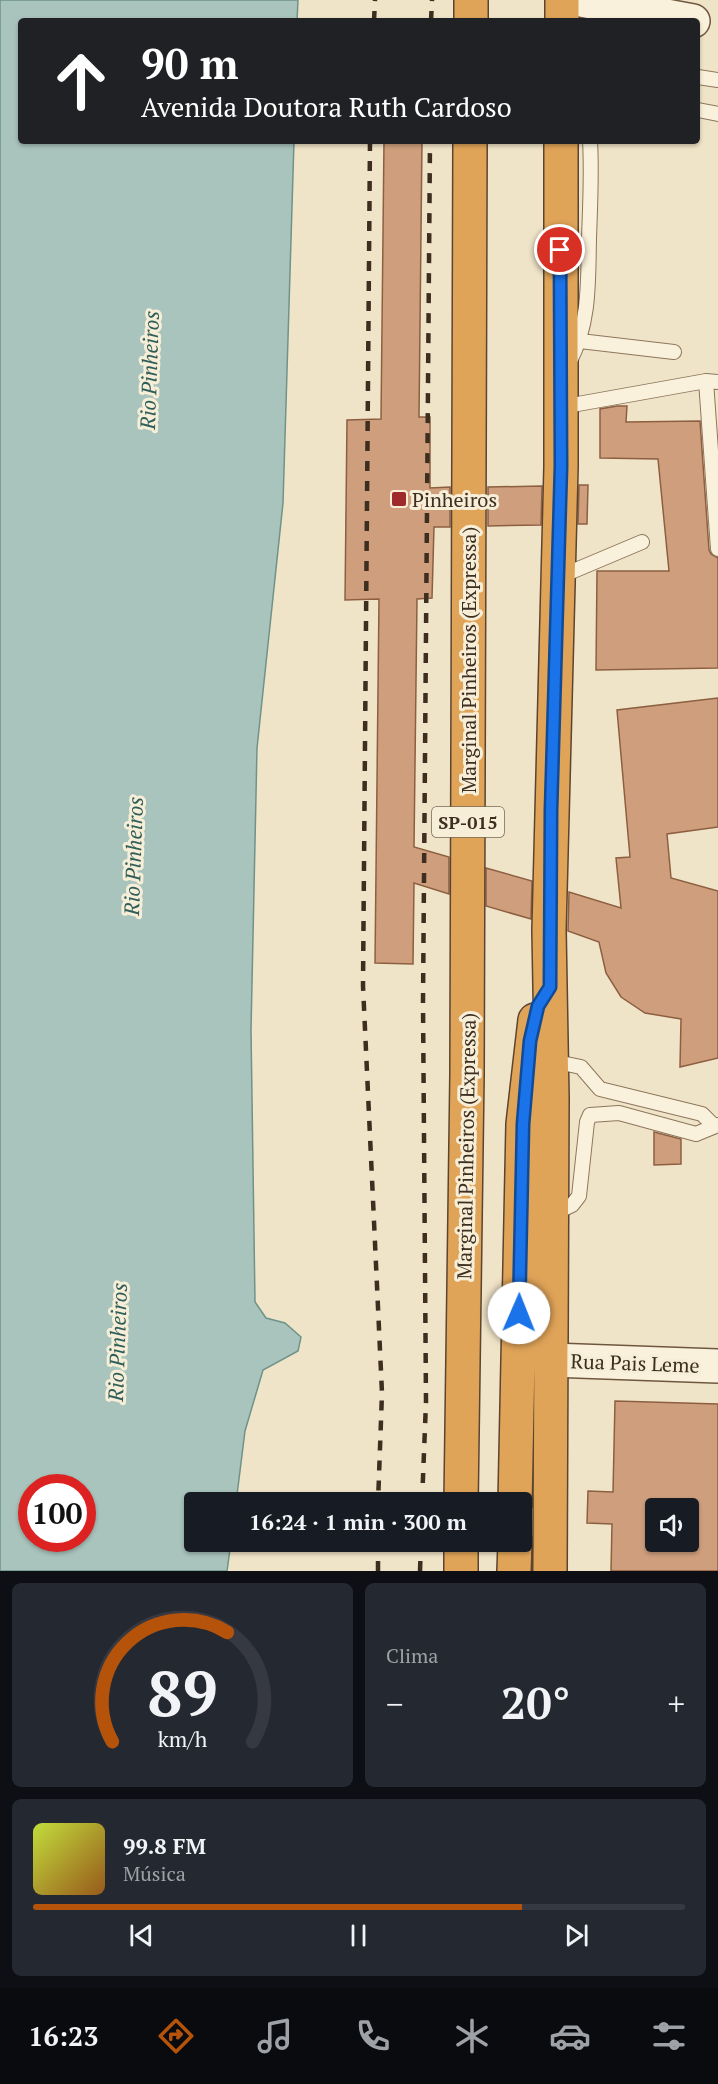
<!DOCTYPE html>
<html lang="pt">
<head>
<meta charset="utf-8">
<style>
  body { margin:0; font-family:"PT Serif",serif; background:#242831; color:#f1f3f6; height:100vh; display:flex; flex-direction:column; font-size:22px; white-space:nowrap }
  * { box-sizing:border-box; margin:0 }
  p { font-size:20px; color:#9ea1a6 }
  .icon { flex:none; width:33px; height:33px; fill:none; stroke:currentColor; stroke-width:2; stroke-linecap:round; stroke-linejoin:round }
  .map { position:relative; height:1571px; overflow:hidden }
  .side { display:flex; flex-direction:column; gap:12px; padding:12px; background:#0d0f14; flex:1 }
  .side>* { flex:none }
  .top-card { position:absolute; left:18px; top:18px; width:682px; height:126px; border-radius:6px; box-shadow:0 2px 4px #0004; background:#202124; color:#fff; overflow:hidden }
  .fabs { position:absolute; left:645px; top:1498px; display:grid; gap:12px }
  .fabs a { display:grid; place-items:center; width:54px; height:54px; border-radius:6px; background:#171b24; box-shadow:0 2px 4px #0004; font-size:30px }
  .speed { position:absolute; left:18px; top:1474px; display:flex; gap:12px; font-size:30px; font-weight:700; text-align:center }
  .speed>* { display:grid; place-content:center; width:78px; height:78px; border-radius:50%; background:#171b24; box-shadow:0 2px 4px #0004; line-height:1 }
  .speed .limit { border:9px solid #d22; background:#fff; color:#111 }
  .pin { position:absolute; display:grid; place-items:center; width:51px; height:51px; color:#fff; margin:-26px; border:3px solid #fff; border-radius:50%; box-shadow:0 2px 6px #0007 }
  .me { position:absolute; width:66px; margin:-33px; rotate:1deg; stroke-linejoin:round; filter:drop-shadow(0 0 4px #0008) }
  .turn { display:flex; align-items:center; gap:21px; height:126px; padding:0 24px; font-size:27px }
  .turn .icon { width:78px; height:78px; stroke-width:2.5 }
  .turn b { display:block; font-size:42px; line-height:51px }
  .big { font-size:45px; font-weight:600; line-height:1.1 }
  .side .tile { flex:1; display:flex; flex-direction:column; justify-content:center; gap:9px; min-width:0; padding:0 21px; border-radius:9px; background:#242831 }
  .side .dial { align-items:center; gap:0 }
  .dial svg { height:156px; overflow:visible; fill:none; stroke:#363941; stroke-width:7; stroke-linecap:round; text-anchor:middle }
  .dial text { fill:#f1f3f6; stroke:none }
  .song { display:flex; align-items:center; gap:18px }
  .cover { width:72px; height:72px; border-radius:9px; background:linear-gradient(135deg,hsl(70 70% 55%),hsl(30 70% 35%)) }
  .played { height:6px; border-radius:3px; background:linear-gradient(90deg,#b45309 75%,#363941 75%) }
  .keys { display:flex; justify-content:space-around; direction:ltr }
  .heat { display:flex; justify-content:space-between; align-items:center; font-size:33px; direction:ltr }
  .side .tiles { flex:1; display:grid; gap:12px; grid-template-columns:1fr 1fr }
  .tile:last-child { grid-column:span 2 }
  .trip { position:absolute; left:184px; top:1492px; width:348px; height:60px; border-radius:6px; background:#171b24; box-shadow:0 2px 4px #0004; font-weight:600; line-height:60px; text-align:center }
  .dock { display:flex; height:96px; justify-content:space-around; align-items:center; background:#090b0e; color:#9ea1a6 }
  .dock .icon { width:42px; height:42px }
  .dock .on { color:#b45309 }
  .dock b { font-size:27px; color:#f1f3f6 }
  .map>svg:first-child { display:block }
</style>
</head>
<body>
<div class="map">
<svg width="718" height="1571" viewBox="0 0 718 1571">
  <rect width="100%" height="100%" fill="#f0e4c8"/>
  <path fill="#a9c4bc" stroke="#6f938a" stroke-width="1.5" fill-rule="evenodd" d="M0,0H298L297,21H21V141H294L283,503L257,748L251,1030L255,1302L266,1318L285,1323L301,1337L298,1351L263,1370L245,1431L236,1503H195V1542H231L227,1571H0ZM32,1488H82V1539H32Z"/>
  <path fill="#cf9f7d" stroke="#8d5f41" stroke-width="1.5" fill-rule="evenodd" d="M384,141H422L419,417H430V488L450,487V527H434L432,598L417,599L414,847L449,857V894L414,883L413,964L375,963L379,599L345,600L347,420L381,419Z
    M617,406H627L626,422L700,421L709,550L711,554L718,558V668L596,670L597,571H669L658,459L600,458V409Z
    M579,485H588L587,524H578Z
    M542,486L541,525L488,526V487Z
    M718,698V827L667,834L671,878L718,891V1058L680,1067L681,1019L645,1013L621,997L606,973L599,942L568,931L569,892L621,908L616,858L630,857L617,710Z
    M486,868L532,881L531,919L486,906Z
    M654,1132L681,1139V1164L654,1165Z
    M615,1401L718,1404V1571H611L612,1524L587,1523L588,1491L613,1492ZM656,1509H688V1542H656Z"/>
  <g fill="none" stroke-linecap="round" stroke-linejoin="round">
    <defs>
      <path id="lane" d="M698,77L718,80
        M698,110L718,114
        M580,341L674,352
        M570,361C590,322 588,281 589,239C590,206 592,174 590,141
        M706,381L718,549
        M561,407L706,381L718,382
        M559,577L642,542
        M552,1061L581,1067L600,1089L702,1114L714,1126
        M551,1215L572,1205L579,1196L587,1122L590,1115L619,1113L696,1134L718,1125"/>
      <path id="secondary" d="M581,0L693,21
        M551,1360L718,1366"/>
      <path id="highway" d="M471,21V0
        M562,21V0
        M461,1503L467,1075L470,141
        M515,1503L523,1124L535,1020
        M461,1571V1542
        M514,1571L515,1542
        M550,1571L552,1097L549,930L561,467V141"/>
    </defs>
    <use href="#lane" stroke="#8d765c" stroke-width="16"/>
    <use href="#secondary" stroke="#6f573f" stroke-width="36"/>
    <use href="#highway" stroke="#5b4430" stroke-width="36"/>
    <use href="#lane" stroke="#faf1dc" stroke-width="14"/>
    <use href="#secondary" stroke="#faf1dc" stroke-width="33"/>
    <use href="#highway" stroke="#e0a458" stroke-width="33"/>
    <path stroke="#3d2e20" stroke-width="4.5" stroke-dasharray="10 10" stroke-linecap="butt" d="M374,21L375,0
      M431,21L432,0
      M370,141L363,986L382,1393L378,1503
      M422,1503L426,1402L423,1003L430,141
      M378,1571V1542
      M420,1571L421,1542"/>
  </g>
  <g fill="none" stroke-linecap="round" stroke-linejoin="round">
    <defs>
      <path id="route" d="M519,1313L523,1124L530,1041L538,1006L550,987L551,810L561,466L560,250"/>
    </defs>
    <use href="#route" stroke="#114b97" stroke-width="15"/>
    <use href="#route" stroke="#1a73e8" stroke-width="10"/>
  </g>
  <rect fill="#9e2a2b" stroke="#f7eed8" stroke-width="2" x="391" y="491" width="16" height="16" rx="3"/>
  <g text-anchor="middle" dominant-baseline="central" stroke-width="6" stroke-linejoin="round" paint-order="stroke">
    <rect fill="#f7eed8" stroke="#756857" stroke-width="1.5" x="432" y="807" width="72" height="30" rx="4.5"/>
    <g font-size="18" font-weight="bold" fill="#3d2e20">
      <text x="468" y="822">SP-015</text>
    </g>
    <g font-size="20" fill="#3d2e20" stroke="#f7eed8" text-anchor="start">
      <text x="412" y="499">Pinheiros</text>
    </g>
    <g font-size="20" fill="#3d2e20" stroke="#f7eed8">
      <text transform="translate(468 660) rotate(-90)">Marginal Pinheiros (Expressa)</text>
      <text transform="translate(466 1146) rotate(-89)">Marginal Pinheiros (Expressa)</text>
      <text transform="translate(635 1363) rotate(2)">Rua Pais Leme</text>
    </g>
    <g font-size="21" font-style="italic" fill="#2f5d5a" stroke="#f7eed8">
      <text transform="translate(149 370) rotate(-88)">Rio Pinheiros</text>
      <text transform="translate(133 856) rotate(-88)">Rio Pinheiros</text>
      <text transform="translate(117 1342) rotate(-88)">Rio Pinheiros</text>
    </g>
  </g>
</svg>
<div class="fabs">
<a><svg class="icon" aria-label="sound" viewBox="0 0 24 24"><path d="M4 9h4l5-4v14l-5-4H4zM17 9q2 3 0 6"/></svg></a>
</div>
<div class="speed"><div class="limit">100</div></div>
<div class="pin" style="left:560px;top:250px;background:#d93025"><svg class="icon" aria-label="arrive" viewBox="0 0 24 24"><path d="M6 21V4h12l-3 4 3 4H6"/></svg></div>
<svg class="me" style="left:519px;top:1313px" viewBox="-20 -20 40 40"><circle r="19" fill="#fff"/><path d="M0-13L10 11 0 6-10 11z" fill="#1a73e8"/></svg>
<div class="trip">16:24 · 1 min · 300 m</div>
<div class="top-card">
<div class="turn"><svg class="icon" aria-label="ahead" viewBox="0 0 24 24"><path d="M12 20V5M6 11l6-6 6 6"/></svg><div><b>90 m</b>Avenida Doutora Ruth Cardoso</div></div>
</div>
</div>
<section class="side">
<div class="tiles">
<div class="tile dial"><svg viewBox="0 0 100 80">
<path d="M14 69A42 42 0 1 1 86 69"/>
<path d="M14 69A42 42 0 0 1 73 13" stroke="#b45309"/>
<text x="50" y="56" font-size="32" font-weight="700">89</text>
<text x="50" y="72" font-size="11">km/h</text>
</svg></div>
<div class="tile"><p>Clima</p>
<div class="heat"><a>−</a><b class="big">20°</b><a>+</a></div>
</div>
<div class="tile">
<div class="song"><i class="cover"></i><div><b>99.8 FM</b><p>Música</p></div></div>
<div class="played"></div>
<div class="keys"><svg class="icon" aria-label="previous" viewBox="0 0 24 24"><path d="M18 5L8 12l10 7zM5 5v14"/></svg><svg class="icon" aria-label="pause" viewBox="0 0 24 24"><path d="M8 5v14M16 5v14"/></svg><svg class="icon" aria-label="next" viewBox="0 0 24 24"><path d="M6 5l10 7-10 7zM19 5v14"/></svg></div>
</div>
</div>
</section>
<nav class="dock">
<b>16:23</b>
<svg class="icon on" aria-label="directions" viewBox="0 0 24 24"><path d="M12 3l9 9-9 9-9-9zM9 14v-3h6M13 9l2 2-2 2"/></svg>
<svg class="icon" aria-label="music" viewBox="0 0 24 24"><path d="M9 18V5l10-2v13"/><circle cx="6" cy="18" r="3"/><circle cx="16" cy="16" r="3"/></svg>
<svg class="icon" aria-label="phone" viewBox="0 0 24 24"><path d="M5 4h4l2 5-3 2q2 4 5 5l2-3 5 2v4C11 20 4 13 5 4z"/></svg>
<svg class="icon" aria-label="climate" viewBox="0 0 24 24"><path d="M12 3v18M4 7l16 10M4 17L20 7"/></svg>
<svg class="icon" aria-label="car" viewBox="0 0 24 24"><path d="M5 17H2v-5l4-1 3-4h7l3 4 3 1v5h-3M9 17h6M6 11h13"/><circle cx="7" cy="17" r="2"/><circle cx="17" cy="17" r="2"/></svg>
<svg class="icon" aria-label="filters" viewBox="0 0 24 24"><path d="M4 7h16M4 17h16"/><circle cx="9" cy="7" r="2"/><circle cx="15" cy="17" r="2"/></svg>
</nav>
</body>
</html>
